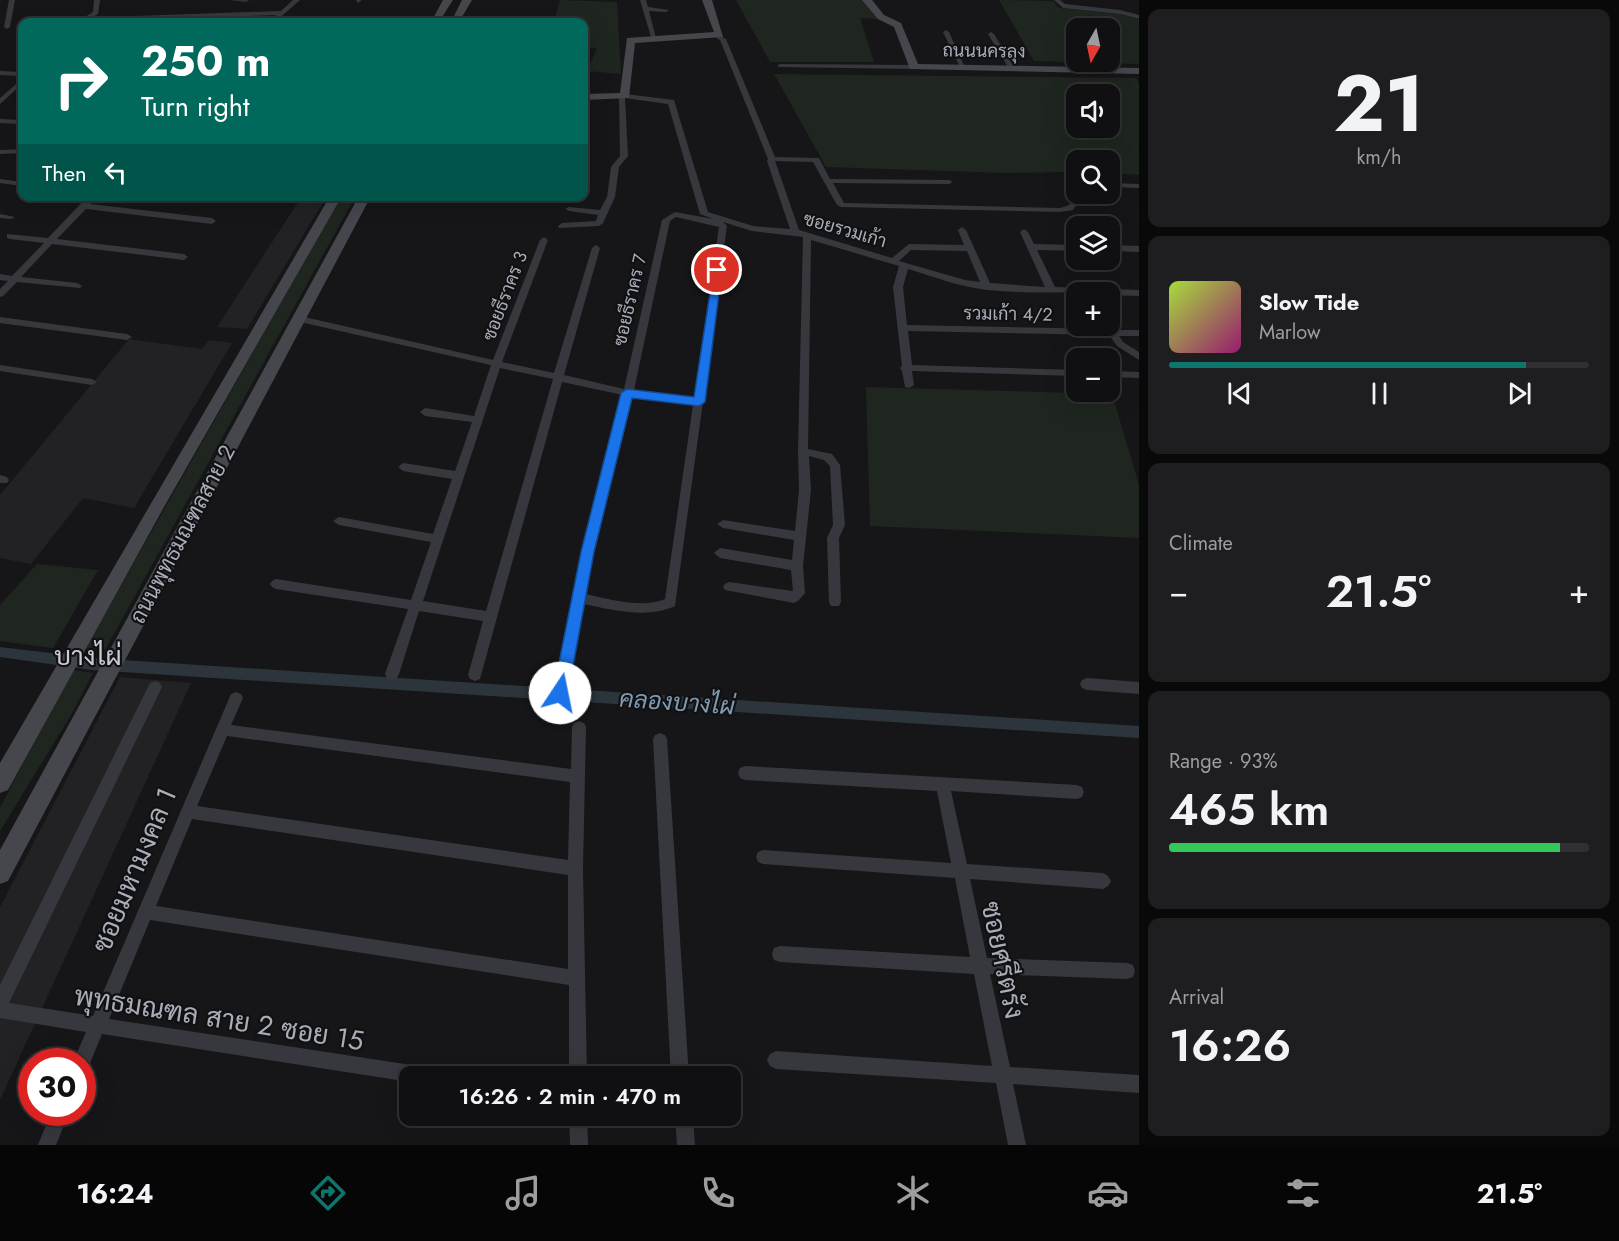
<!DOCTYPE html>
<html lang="en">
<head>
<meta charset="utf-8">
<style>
  body { margin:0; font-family:Jost,Sarabun,sans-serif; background:#1e1e20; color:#f1f3f6; height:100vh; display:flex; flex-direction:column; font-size:22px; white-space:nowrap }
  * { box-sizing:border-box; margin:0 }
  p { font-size:20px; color:#9c9d9f }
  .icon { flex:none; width:33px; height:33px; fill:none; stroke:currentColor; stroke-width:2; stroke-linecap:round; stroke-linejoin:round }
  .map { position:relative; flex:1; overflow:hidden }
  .drawer { display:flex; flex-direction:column; gap:9px; padding:9px; background:#09090a; width:480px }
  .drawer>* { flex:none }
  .banner { position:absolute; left:18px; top:18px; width:570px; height:183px; border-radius:12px; box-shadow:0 6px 24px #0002,0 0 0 2px #303032; background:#00695c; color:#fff; overflow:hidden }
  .needle { width:39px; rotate:189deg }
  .controls { position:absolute; left:1066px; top:18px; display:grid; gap:12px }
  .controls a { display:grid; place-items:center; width:54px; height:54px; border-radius:12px; background:#101012; box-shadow:0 6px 24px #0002,0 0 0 2px #303032; font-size:30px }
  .speed { position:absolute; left:18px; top:1048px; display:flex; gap:12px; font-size:30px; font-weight:700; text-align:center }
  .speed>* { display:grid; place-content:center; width:78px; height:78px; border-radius:50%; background:#101012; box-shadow:0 6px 24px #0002,0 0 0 2px #303032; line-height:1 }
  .speed .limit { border:9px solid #d22; background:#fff; color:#111 }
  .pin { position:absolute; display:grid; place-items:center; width:51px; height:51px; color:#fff; margin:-26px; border:3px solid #fff; border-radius:50%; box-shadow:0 2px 6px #0007 }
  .me { position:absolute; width:66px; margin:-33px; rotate:11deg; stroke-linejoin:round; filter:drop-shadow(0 0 4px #0008) }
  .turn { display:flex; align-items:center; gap:21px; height:126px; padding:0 24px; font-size:27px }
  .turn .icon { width:78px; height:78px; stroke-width:2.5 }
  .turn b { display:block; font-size:42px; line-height:51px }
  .then { display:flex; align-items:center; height:57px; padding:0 24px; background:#0003; gap:12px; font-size:22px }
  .big { font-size:45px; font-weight:600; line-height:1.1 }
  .drawer .card { flex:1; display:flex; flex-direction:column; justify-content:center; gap:9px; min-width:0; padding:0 21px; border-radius:12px; background:#1e1e20 }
  .drawer .dial { align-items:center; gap:0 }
  .dial b { font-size:78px; line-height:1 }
  .song { display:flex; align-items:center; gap:18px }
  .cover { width:72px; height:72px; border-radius:9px; background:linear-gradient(135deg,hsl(80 70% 55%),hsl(320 70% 35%)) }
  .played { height:6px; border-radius:3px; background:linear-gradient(90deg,#0f766e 85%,#303032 85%) }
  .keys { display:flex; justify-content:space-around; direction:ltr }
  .heat { display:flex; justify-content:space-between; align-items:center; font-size:33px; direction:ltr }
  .charge { height:9px; border-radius:4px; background:linear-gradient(90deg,#34c759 93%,#303032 0) }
  .trip { position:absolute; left:399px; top:1066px; width:342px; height:60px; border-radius:12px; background:#101012; box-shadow:0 6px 24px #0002,0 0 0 2px #303032; font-weight:600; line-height:60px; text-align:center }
  .tab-bar { display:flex; height:96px; justify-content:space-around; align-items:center; background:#060607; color:#9c9d9f }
  .tab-bar .icon { width:42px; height:42px }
  .tab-bar .active { color:#0f766e }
  .tab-bar b { font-size:27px; color:#f1f3f6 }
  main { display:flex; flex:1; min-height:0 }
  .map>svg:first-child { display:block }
</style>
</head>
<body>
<main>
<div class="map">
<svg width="1139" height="1145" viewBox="0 0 1139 1145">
  <rect width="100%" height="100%" fill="#161618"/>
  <path fill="#222225" d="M302,196L326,197L247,329L217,327Z
    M129,339L202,349L209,340L232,343L134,508L83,498L31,564L0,558V495Z
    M120,677L191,683L0,1100V907Z"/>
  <path fill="#1e261f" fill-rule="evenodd" d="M560,0L617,2L621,74L587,71L597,48L584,47V22H554Z
    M736,0H863L879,19L860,18L874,62H770Z
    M999,0L1054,1L1058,8L1119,14L1139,20V64L1034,61ZM1077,28H1110V62H1077Z
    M774,74L1136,78L1139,83V175L1110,173V160H1077V172L1007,173L826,167ZM1077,94H1110V128H1077Z
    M341,197H355L105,650L85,649Z
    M866,387L1112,394L1139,485V538L870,526Z
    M37,564L98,570L53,648L0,641V605Z
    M72,670L93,673L71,715L0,831V808Z"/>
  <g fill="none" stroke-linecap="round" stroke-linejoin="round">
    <path fill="#2c353c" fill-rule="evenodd" d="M230,0H249L246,2Z
      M0,647L92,658L1139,726V738L92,670L0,657Z"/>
    <path fill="#37383d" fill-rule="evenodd" d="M9,0H15L10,27L7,29L4,27Z
      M94,0H100L98,14L84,22H77L93,12Z
      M293,0H300L275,22H269L276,15L98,22L135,16L281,11Z
      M356,0H362L358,3Z
      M640,0H646L648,7L669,10L666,12L649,11L656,38L651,37Z
      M1054,0H1060L1065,4L1120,10L1139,15V19L1120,14L1063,8Z
      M946,30L949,32L965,68L960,67L943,32Z
      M991,32L994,34L1014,67L1013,68L1008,67L988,34Z
      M715,35H719L726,39L775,157L819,158L830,179L949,180L953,182L949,184L833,183L844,203L1060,208L1067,206L1073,202L1077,204L1073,210L1060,212L841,207L837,205L813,162L775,161L799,230L892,258L909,244L964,245L958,230L962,227L966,230L990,283L1045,287L1020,232L1024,229L1028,232L1034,244L1077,245V251L1037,250L1055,287L1139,290V296L1110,295V292C1069,292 1029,294 987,290C961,287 934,277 908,269L903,287L907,325L1104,329L1109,326L1114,330H1139V336H1119L1123,342L1139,352V360L1117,346L1109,335L908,331L912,365L1077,370V376L912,371L914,385L909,388L905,387L902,371L900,368L902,366L893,287L899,266L811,240L808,449L832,454L840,465L845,525L839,538L841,602L839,606H831L829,602L827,538L833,525L830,466L824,460L809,456L811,490L803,566L805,593L798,601L794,603L725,590L723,587L725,584L729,582L793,591L791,570L720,558L714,553L720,548L792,560L794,540L723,528L717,524L723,520L795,531L799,490L798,451L803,237L752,231L723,222L727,226L675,606C647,619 613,610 584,604L567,693L565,697L560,699L555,697L553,693L582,552L623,395L562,382L480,679L475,681L470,679L468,675L483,621L419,611L399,674L397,678L392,680L387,678L385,674L408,609L276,589L272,587L270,584L272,581L276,579L411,600L431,542L339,525L333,521L339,517L433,534L452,479L403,471L398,467L403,463L455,471L472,422L425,416L420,412L425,408L474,416L491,365L300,322L295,319L300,316L493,360L540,240L544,237L548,240L502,362L554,373L592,248L596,245L600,248L564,375L624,389L662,220L675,212L713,219L700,214L668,104L625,98L628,156L619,167L615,197L603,223L599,226L559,228L558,226L562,223L596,221L598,215L569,211L565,209L569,207L600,210L607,197L611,167L620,156L619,97L625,94L674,100L708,212L753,226L790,229L767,161L768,159L720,40L715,37ZM676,217L719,227L694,398L634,390L670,221ZM911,250L967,251L980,282L965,280L899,261ZM500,368L553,379L486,611L423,601ZM633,397L693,405L665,599C642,609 609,599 586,594L594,552Z
      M780,64L914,65L917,67L914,69L778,67V65Z
      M0,71L22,72V76L0,75Z
      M22,79V84L0,104V98Z
      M0,119L22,120V124L0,123Z
      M22,149V153L0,154V150Z
      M0,179L22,182V186L0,183Z
      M1110,183L1139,184V188L1110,187Z
      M88,196H97L90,204L212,218L216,221L212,224L86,209L57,239L184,254L188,257L184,260L52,244L21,277L77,283L82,286L80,288L17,282L3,296L0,297V289L8,281L0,280V274L12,276L44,243L10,239L7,238V234L48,238Z
      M0,214L15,217L11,219L0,218Z
      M1110,245L1139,246V252L1110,251Z
      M0,317L127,334L132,337L127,340L0,323Z
      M0,365L92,379L97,382L92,385L0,371Z
      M1110,371L1139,372V378L1110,377Z
      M0,475L7,477L9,480L7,483H0Z
      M1087,678L1139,682V694L1087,690L1082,688L1080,684L1082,680Z
      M155,681L160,683L162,687L9,1003L93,1016L231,694L236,692L241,694L243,698L231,725L571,769L572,727L574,723L579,721L584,723L586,727L583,869L587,1077H569V985L150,920L109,1019L431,1068L437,1071L440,1077H410V1082L102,1034L88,1068L82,1070V1062H73L86,1032L0,1018V985L150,683ZM227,736L570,782L568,860L197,806ZM192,819L568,875V969L156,906Z
      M660,733L665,735L667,739L689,1077H671L653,739L655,735Z
      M745,766L1077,785L1082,787L1084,792L1082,797L1077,799L951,791L967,864L1103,873L1108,876L1111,881L1108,886L1103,889L970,879L987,958L1127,963L1133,965L1135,971L1133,977L1127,979L990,974L1010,1067L1139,1075V1093L1013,1084L1026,1145H1008L996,1083L776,1069L770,1066L767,1060L770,1054L776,1051L992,1066L974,974L780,962L774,960L772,954L774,948L780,946L970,957L955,878L763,864L758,862L756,857L758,852L763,850L951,863L937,791L745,780L740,778L738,773L740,768Z
      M51,1113H69L56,1145H38Z
      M569,1116H587L588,1145H570Z
      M675,1116H693L695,1145H677Z"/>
    <path fill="#45474d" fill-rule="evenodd" d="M443,0H453L439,22H431Z
      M462,0H472L459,22H451Z
      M702,0H712L723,37L635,43L629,98L584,100V94L620,93L627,38L714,32Z
      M862,0H872L884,15L901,23L918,64L1139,68V74L910,69L894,27L878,19Z
      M330,196H342L164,507L8,790L0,793V763Z
      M359,196H371L8,881L0,884V850Z"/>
  </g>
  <path fill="#1a73e8" stroke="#114b97" stroke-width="1.5" d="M714,267L722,270L705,402L699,406L632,398L594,552L568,693L560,700L555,698L553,693L581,552L621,393L627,389L694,397Z"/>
  <g text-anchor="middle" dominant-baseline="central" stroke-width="4.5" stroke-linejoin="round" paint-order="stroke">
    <g font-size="18" fill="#a8adb8" stroke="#111113">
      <text transform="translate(984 51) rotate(1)">ถนนนครลุง</text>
      <text transform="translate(845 230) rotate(16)">ซอยรวมเก้า</text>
      <text transform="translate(505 296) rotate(-69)">ซอยธีราคร 3</text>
      <text transform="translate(630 300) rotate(-77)">ซอยธีราคร 7</text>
      <text transform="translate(1008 314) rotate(1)">รวมเก้า 4/2</text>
    </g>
    <g font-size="22" fill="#a8adb8" stroke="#111113">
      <text transform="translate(182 534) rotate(-62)">ถนนพุทธมณฑลสาย 2</text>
    </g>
    <g font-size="24" font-style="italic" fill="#7f9bb3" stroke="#111113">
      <text transform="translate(677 702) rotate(4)">คลองบางไผ่</text>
    </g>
    <g font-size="26" fill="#c9ccd4" stroke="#111113">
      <text x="88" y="656">บางไผ่</text>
    </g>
    <g font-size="27" fill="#a8adb8" stroke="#111113">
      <text transform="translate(134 870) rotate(-67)">ซอยมหามงคล 1</text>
      <text transform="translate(1003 960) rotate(78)">ซอยศรีตรัง</text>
      <text transform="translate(219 1018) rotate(9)">พุทธมณฑล สาย 2 ซอย 15</text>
    </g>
  </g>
</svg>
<div class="controls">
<a><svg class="needle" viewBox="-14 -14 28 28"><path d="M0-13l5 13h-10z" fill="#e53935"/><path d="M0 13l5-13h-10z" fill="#9c9d9f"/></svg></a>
<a><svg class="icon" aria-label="sound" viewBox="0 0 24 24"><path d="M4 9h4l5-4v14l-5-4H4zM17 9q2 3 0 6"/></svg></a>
<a><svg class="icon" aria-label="search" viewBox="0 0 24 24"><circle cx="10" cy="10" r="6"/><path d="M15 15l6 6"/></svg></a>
<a><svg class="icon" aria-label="layers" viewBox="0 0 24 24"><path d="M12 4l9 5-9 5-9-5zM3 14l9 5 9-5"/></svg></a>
<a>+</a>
<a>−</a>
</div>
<div class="speed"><div class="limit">30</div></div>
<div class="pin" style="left:717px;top:270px;background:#d93025"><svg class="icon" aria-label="arrive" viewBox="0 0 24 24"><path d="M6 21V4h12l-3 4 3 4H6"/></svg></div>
<svg class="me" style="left:560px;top:693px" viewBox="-20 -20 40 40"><circle r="19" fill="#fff"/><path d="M0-13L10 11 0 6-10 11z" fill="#1a73e8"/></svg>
<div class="trip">16:26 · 2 min · 470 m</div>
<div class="banner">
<div class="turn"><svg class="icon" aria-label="right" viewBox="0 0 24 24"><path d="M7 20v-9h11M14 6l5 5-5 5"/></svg><div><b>250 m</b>Turn right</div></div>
<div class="then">Then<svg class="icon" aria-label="left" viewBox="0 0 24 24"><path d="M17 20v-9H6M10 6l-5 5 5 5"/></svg></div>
</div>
</div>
<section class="drawer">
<div class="card dial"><b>21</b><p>km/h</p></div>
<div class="card">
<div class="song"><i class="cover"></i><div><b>Slow Tide</b><p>Marlow</p></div></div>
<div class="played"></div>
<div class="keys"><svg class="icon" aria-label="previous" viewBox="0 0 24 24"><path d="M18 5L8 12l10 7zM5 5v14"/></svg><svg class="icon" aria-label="pause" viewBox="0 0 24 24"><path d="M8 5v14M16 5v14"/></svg><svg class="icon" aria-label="next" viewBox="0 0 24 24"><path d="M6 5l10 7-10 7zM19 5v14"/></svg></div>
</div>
<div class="card"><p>Climate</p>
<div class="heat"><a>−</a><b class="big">21.5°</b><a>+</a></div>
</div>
<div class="card"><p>Range · 93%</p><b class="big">465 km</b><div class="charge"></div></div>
<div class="card"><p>Arrival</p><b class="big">16:26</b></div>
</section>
</main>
<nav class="tab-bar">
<b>16:24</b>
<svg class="icon active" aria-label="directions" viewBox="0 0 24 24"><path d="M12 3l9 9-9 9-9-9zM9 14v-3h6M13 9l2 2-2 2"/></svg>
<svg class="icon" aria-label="music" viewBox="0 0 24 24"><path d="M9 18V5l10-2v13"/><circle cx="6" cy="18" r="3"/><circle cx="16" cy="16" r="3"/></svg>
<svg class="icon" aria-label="phone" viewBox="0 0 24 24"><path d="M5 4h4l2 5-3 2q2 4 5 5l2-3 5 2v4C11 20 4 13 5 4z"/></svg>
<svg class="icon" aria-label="climate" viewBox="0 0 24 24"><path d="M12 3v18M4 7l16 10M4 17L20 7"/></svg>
<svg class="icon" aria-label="car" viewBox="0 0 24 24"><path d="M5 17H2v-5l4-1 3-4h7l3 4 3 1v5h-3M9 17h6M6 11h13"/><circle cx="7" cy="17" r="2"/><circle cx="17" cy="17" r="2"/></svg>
<svg class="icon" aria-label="filters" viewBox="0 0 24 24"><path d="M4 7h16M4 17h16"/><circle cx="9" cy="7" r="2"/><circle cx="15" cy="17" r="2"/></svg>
<b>21.5°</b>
</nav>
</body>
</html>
